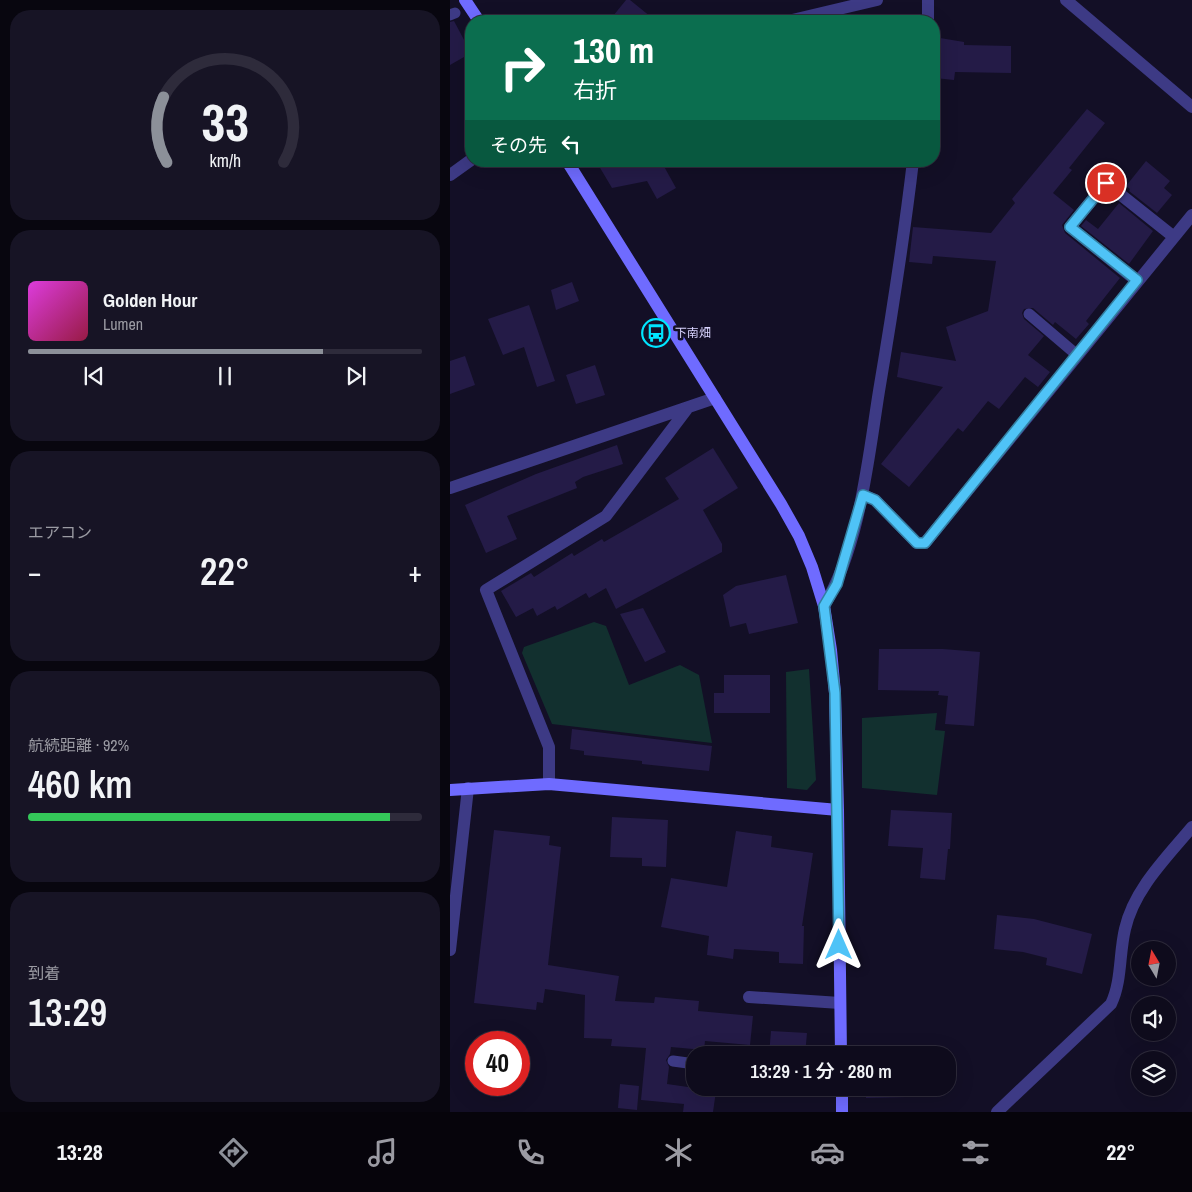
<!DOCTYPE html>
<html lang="ja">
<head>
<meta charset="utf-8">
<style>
  body { margin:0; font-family:"Archivo Narrow","Noto Sans JP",sans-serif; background:#171425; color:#f1f3f6; height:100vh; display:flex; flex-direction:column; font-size:19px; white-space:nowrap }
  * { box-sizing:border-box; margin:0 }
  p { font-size:16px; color:#9b9ba3 }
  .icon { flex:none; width:28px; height:28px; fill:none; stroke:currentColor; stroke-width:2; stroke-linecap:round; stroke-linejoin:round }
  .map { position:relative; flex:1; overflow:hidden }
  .panel { display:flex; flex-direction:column; gap:10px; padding:10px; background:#08060f; width:450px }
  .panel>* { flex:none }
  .banner { position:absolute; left:15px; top:15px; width:475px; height:152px; border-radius:20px; box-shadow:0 5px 20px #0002,0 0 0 1px #2e2b3b; background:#0b6e4f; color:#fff; overflow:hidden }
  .needle { width:32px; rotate:350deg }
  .buttons { position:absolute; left:681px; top:941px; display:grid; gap:10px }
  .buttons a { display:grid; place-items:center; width:45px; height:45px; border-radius:50%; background:#0e0b1c; box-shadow:0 5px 20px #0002,0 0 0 1px #2e2b3b; font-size:25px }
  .speed { position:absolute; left:15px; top:1031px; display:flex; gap:10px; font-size:25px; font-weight:700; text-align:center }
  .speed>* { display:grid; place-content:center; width:65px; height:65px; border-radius:50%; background:#0e0b1c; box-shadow:0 5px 20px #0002,0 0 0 1px #2e2b3b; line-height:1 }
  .speed .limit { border:8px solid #d22; background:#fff; color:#111 }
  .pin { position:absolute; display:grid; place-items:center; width:42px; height:42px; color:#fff; margin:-21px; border:2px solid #fff; border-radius:50%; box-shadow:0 1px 5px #0007 }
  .me { position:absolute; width:55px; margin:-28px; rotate:0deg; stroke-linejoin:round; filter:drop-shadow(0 0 4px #0008) }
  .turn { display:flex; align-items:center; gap:18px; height:105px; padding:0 25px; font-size:22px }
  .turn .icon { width:65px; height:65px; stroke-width:2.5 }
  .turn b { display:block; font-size:35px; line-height:42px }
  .then { display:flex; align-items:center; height:48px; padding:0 25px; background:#0003; gap:10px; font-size:19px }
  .big { font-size:38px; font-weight:600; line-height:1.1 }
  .panel .widget { flex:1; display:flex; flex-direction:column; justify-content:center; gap:8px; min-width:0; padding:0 18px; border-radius:20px; background:#171425 }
  .panel .dial { align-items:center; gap:0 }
  .dial svg { height:130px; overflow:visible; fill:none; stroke:#2e2b3b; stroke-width:7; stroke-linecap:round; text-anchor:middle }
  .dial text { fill:#f1f3f6; stroke:none }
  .song { display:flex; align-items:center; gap:15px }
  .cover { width:60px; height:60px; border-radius:8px; background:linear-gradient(135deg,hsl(300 70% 55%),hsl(340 70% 35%)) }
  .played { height:5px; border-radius:2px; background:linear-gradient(90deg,#8c9099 75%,#2e2b3b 75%) }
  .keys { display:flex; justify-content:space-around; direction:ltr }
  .heat { display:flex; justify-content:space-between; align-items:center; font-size:28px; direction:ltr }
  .charge { height:8px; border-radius:4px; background:linear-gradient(90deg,#34c759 92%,#2e2b3b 0) }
  .trip { position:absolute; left:236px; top:1046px; width:270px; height:50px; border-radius:20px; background:#0e0b1c; box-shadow:0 5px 20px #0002,0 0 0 1px #2e2b3b; font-weight:600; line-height:50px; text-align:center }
  .dock { display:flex; height:80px; justify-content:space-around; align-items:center; background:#06040b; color:#9b9ba3 }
  .dock .icon { width:35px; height:35px }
  .dock .active { color:#8c9099 }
  .dock b { font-size:22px; color:#f1f3f6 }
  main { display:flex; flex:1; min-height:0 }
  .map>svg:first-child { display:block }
</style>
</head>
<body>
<main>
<section class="panel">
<div class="widget dial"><svg viewBox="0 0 100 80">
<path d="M14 69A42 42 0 1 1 86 69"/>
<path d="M14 69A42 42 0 0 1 12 29" stroke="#8c9099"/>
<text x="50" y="56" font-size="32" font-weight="700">33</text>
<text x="50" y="72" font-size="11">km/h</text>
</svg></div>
<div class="widget">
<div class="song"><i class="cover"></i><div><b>Golden Hour</b><p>Lumen</p></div></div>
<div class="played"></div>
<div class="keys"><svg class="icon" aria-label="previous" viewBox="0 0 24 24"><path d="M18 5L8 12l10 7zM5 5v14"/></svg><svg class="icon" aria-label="pause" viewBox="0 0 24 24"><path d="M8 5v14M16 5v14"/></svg><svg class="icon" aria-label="next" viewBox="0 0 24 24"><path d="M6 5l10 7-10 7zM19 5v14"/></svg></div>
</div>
<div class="widget"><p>エアコン</p>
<div class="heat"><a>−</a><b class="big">22°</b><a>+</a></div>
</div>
<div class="widget"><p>航続距離 · 92%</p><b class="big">460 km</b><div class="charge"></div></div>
<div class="widget"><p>到着</p><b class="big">13:29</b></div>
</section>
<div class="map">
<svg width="742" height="1112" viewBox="0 0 742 1112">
  <rect width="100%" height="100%" fill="#130f26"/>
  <path fill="#12302f" d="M144,622L156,626L179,685L230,665L249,675L262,743L102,724L72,653L74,647Z
    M359,669L366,780L357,790L337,788L336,672Z
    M487,713L485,730L495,731L487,795L412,788V718Z"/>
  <path fill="#241b47" d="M176,0H180L206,21H159Z
    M4,21L21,53L0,65V22Z
    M490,38L514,42V45L561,46V73L505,72L504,80L485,78Z
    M637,109L655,123L619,168L622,170L603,193L624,210L612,225L615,233L670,278L636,321L639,324L626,339L605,322L603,325L583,308L574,309L572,313L574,319L594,336L578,355L600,372L588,387L575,377L549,409L538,401L513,432L508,428L459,487L431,464L493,387L447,377L451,352L506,361L496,327L538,311L546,261L483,256L482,264L459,262L463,227L541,233L565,203L562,199Z
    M146,161H211L226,188L207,199L197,181L162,188Z
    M696,161L720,181L714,188L722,195L707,213L679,191L680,189L676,186Z
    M669,203L703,231L679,264L631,226L636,220L648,229Z
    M122,282L129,301L106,310L101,290Z
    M79,305L105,381L87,387L74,347L53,355L38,319Z
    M15,356L25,385L0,394V361Z
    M145,365L155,395L126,404L116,375Z
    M167,445L173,464L133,477L125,482L127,488L57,516L67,539L36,553L15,505L86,474Z
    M263,448L288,488L253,510L272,544V552L166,609L156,588L139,598L136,593L107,610L105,606L87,616L83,608L66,617L51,591L81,573L84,577L122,553L124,556L152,539L154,542L229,499L215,478Z
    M336,575L348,623L299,634L296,623L280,627L273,595L286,586Z
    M193,608L216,652L195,662L170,614Z
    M429,649H493L530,652L524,726L495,724L498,696L488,695L489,691L428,690Z
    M274,675H320V713H264V693H274Z
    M122,729L262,746L259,771L192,764V761L134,755V751L120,749Z
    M441,810L502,813L500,849H498L495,880L470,878L473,848L438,846Z
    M162,817L218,820L216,867L192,866V858L160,857Z
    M44,830L100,836L99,845L111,847L98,965L169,976L165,1001L204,1003L205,997L249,1001L248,1011L303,1016L300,1045L255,1041L254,1050L221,1047L220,1054L216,1060L219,1067L217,1084L266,1091L263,1112H233L234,1104L191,1100L196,1048L161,1046L162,1039L134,1038L135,995L95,989L93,1003L87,1002L86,1010L24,1003Z
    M286,831L322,836L321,847L363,853L352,926H354L353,964L329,963V952L284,949L283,959L257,955L259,936L211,927L221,878L277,887Z
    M547,915L584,919L642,934L632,974L596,965L597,958L573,952L544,949Z
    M321,1031L357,1033L355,1055H319Z
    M456,1046V1055H415V1047Z
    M170,1084L189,1086L187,1110L168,1108Z
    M416,1088H457V1097L416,1098Z"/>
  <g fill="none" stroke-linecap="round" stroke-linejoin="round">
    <path stroke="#3d3a85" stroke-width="11" d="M0,15L5,13
      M579,314L627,355
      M223,1061L245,1064"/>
    <path stroke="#3d3a85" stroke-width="12" d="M478,0V21
      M616,0L742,107
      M338,21L427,0
      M0,175L21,160
      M687,281L620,227L656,183L724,237
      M0,488L265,398
      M413,495L425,500L467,543H475L742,215
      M374,606C410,545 418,460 429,391C442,314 454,238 463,161
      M99,784V747L36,590L156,516L237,409
      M0,950L18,788
      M299,997L390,1003
      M547,1112L661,1004C672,981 669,954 675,929C684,889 717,857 742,827"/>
    <path stroke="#6f6bff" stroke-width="12" d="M15,0L29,21
      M117,161L331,504L349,536L362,567L374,606L381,650L385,693L388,810L391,1055
      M0,790L99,784L388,810
      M392,1088V1112"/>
  </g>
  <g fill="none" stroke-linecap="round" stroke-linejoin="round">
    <defs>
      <path id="route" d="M389,945L385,693L374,606L387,584L413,495L425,500L467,543H475L687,280L620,227L656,183"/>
    </defs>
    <use href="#route" stroke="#337fa1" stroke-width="12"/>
    <use href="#route" stroke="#4fc3f7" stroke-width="9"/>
  </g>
  <defs>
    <symbol id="bus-ring" viewBox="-11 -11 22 22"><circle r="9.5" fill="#130f26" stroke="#00e5ff" stroke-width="1.5"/><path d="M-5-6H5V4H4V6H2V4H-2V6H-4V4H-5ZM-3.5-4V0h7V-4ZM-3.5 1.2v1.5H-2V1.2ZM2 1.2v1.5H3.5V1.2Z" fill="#00e5ff"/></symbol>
  </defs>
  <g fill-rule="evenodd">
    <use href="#bus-ring" x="190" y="317" width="32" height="32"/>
  </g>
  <g text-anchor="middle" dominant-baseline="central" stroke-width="5" stroke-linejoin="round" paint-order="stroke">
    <g font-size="12" fill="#d9d4ff" stroke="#130f26" text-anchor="start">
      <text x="225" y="333">下南畑</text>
    </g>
  </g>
</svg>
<div class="buttons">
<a><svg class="needle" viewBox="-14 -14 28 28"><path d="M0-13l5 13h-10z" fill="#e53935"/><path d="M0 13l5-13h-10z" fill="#9b9ba3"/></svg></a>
<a><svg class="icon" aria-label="sound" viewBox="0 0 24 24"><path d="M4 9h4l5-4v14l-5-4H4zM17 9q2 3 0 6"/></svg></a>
<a><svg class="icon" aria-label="layers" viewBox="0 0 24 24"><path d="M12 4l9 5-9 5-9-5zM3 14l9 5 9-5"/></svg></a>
</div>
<div class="speed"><div class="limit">40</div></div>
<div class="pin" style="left:656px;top:183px;background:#d93025"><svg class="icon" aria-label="arrive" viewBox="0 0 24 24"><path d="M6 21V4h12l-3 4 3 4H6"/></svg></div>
<svg class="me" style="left:389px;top:945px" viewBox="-20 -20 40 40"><path d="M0-17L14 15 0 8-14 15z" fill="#4fc3f7" stroke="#fff" stroke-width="4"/></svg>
<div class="trip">13:29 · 1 分 · 280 m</div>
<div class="banner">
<div class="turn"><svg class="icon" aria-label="right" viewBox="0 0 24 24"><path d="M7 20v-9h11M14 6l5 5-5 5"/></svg><div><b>130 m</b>右折</div></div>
<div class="then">その先<svg class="icon" aria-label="left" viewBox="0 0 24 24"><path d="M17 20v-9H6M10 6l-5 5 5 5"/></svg></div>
</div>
</div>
</main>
<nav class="dock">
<b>13:28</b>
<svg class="icon active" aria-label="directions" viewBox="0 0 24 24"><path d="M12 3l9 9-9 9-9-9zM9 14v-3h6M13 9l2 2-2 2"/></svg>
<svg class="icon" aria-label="music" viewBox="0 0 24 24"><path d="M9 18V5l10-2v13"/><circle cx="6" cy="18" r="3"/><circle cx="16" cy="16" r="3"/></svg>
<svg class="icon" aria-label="phone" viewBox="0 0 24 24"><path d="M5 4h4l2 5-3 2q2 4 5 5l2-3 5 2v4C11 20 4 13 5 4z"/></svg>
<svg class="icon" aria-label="climate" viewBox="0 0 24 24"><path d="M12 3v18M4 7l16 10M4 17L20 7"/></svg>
<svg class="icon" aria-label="car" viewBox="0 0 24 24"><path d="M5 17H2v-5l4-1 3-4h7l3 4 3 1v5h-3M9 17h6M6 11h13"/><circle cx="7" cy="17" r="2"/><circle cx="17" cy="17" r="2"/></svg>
<svg class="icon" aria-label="filters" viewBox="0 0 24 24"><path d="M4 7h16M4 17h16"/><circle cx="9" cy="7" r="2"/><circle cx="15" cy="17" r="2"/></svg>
<b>22°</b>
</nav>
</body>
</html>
